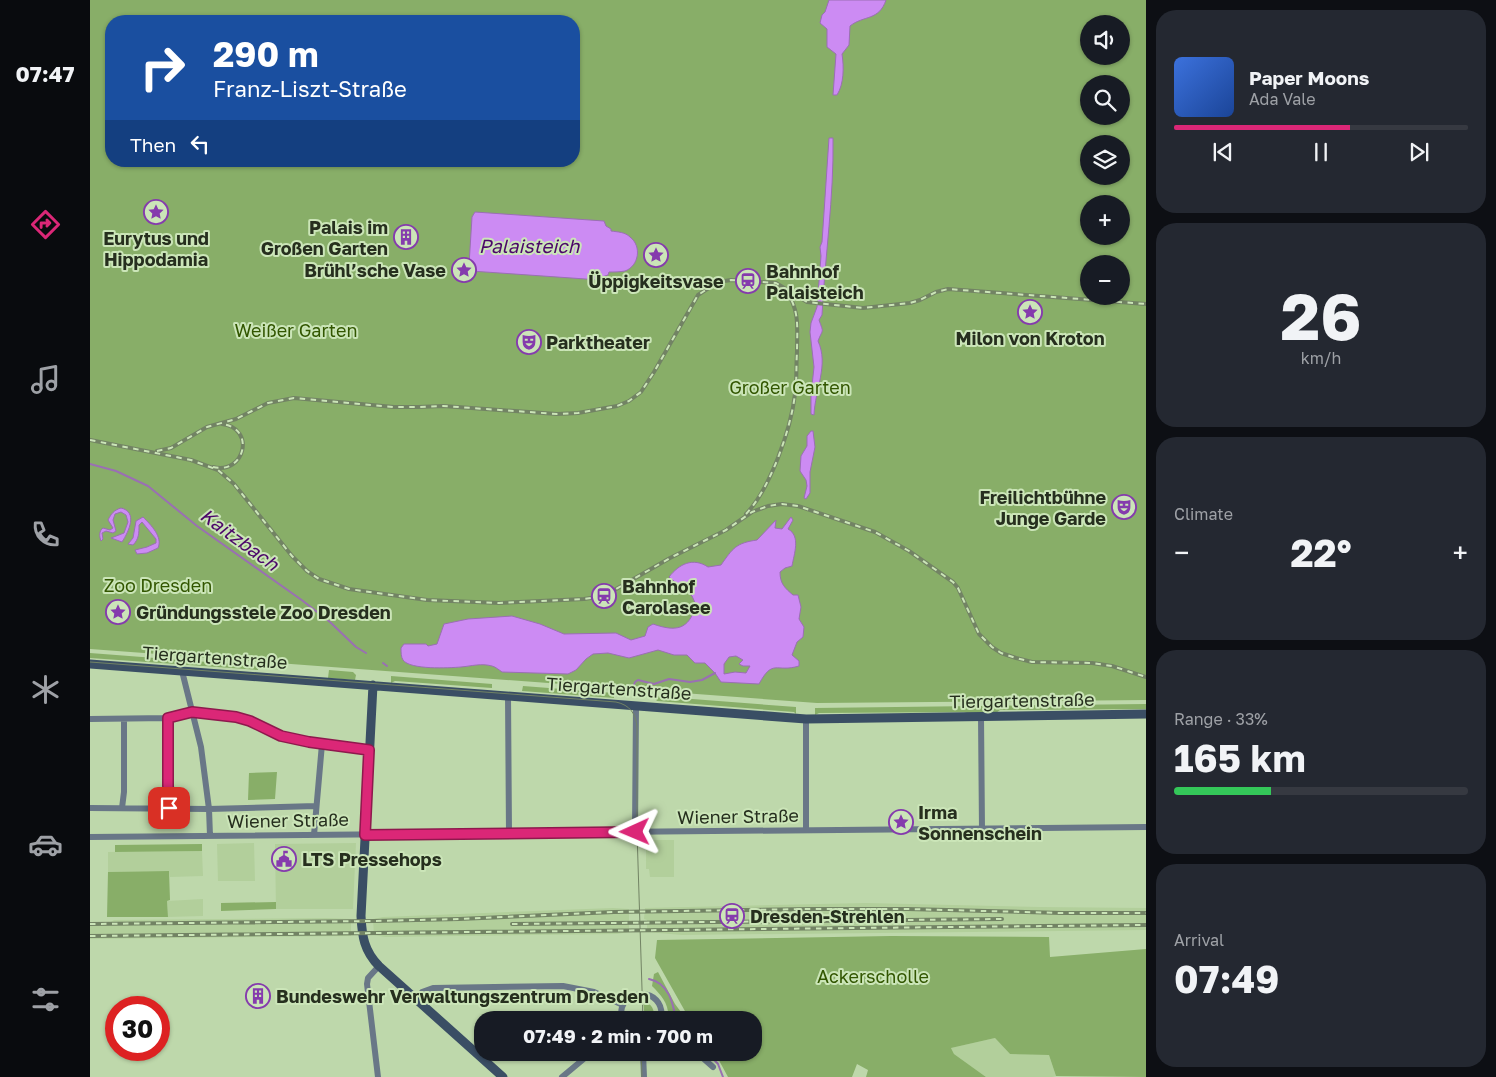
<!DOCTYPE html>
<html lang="en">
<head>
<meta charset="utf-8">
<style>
  body { margin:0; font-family:"Golos Text",sans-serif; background:#242831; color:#f1f3f6; height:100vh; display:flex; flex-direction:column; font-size:19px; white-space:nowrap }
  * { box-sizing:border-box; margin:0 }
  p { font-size:16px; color:#9ea1a6 }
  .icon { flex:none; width:28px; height:28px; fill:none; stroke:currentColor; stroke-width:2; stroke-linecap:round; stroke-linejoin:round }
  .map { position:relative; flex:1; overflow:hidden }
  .drawer { display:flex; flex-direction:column; gap:10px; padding:10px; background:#0d0f14; width:350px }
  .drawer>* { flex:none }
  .top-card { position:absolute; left:15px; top:15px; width:475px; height:152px; border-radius:20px; box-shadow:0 1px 4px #0004; background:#1a4fa0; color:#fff; overflow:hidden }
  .controls { position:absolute; left:990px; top:15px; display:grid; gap:10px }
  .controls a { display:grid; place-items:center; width:50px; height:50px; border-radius:50%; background:#171b24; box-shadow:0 1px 4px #0004; font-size:25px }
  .speed { position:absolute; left:15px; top:996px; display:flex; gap:10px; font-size:25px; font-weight:700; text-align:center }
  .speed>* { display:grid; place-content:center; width:65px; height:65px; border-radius:50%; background:#171b24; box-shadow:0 1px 4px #0004; line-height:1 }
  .speed .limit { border:8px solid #d22; background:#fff; color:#111 }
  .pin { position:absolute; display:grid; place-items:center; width:42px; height:42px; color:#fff; margin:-21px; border-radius:10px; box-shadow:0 2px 8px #0006 }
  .me { position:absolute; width:55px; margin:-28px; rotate:269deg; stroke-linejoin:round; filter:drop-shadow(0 0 4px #0008) }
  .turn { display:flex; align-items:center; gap:18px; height:105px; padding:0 25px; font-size:22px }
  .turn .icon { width:65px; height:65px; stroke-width:2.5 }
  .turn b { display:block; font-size:35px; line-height:42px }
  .then { display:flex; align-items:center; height:48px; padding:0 25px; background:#0003; gap:10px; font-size:19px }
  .big { font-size:38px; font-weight:700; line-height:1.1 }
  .drawer .tile { flex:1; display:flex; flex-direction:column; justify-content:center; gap:8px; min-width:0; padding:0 18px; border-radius:20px; background:#242831 }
  .drawer .dial { align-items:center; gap:0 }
  .dial b { font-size:65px; line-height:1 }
  .song { display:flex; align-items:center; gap:15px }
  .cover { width:60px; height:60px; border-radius:8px; background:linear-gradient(135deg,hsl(220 70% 55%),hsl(220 70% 35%)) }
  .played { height:5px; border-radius:2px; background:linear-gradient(90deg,#db2777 60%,#363941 60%) }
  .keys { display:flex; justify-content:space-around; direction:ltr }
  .heat { display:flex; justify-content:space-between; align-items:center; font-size:28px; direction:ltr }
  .charge { height:8px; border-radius:4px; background:linear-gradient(90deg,#34c759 33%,#363941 0) }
  .trip { position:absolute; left:384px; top:1011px; width:288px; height:50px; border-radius:20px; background:#171b24; box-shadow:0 1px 4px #0004; font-weight:700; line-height:50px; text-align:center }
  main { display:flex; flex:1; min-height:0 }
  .menu { display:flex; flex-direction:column; width:90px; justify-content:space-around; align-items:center; background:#090b0e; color:#9ea1a6 }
  .menu .icon { width:35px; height:35px }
  .menu .current { color:#db2777 }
  .menu b { font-size:22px; color:#f1f3f6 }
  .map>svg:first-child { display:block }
</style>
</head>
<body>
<main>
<nav class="menu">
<b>07:47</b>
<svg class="icon current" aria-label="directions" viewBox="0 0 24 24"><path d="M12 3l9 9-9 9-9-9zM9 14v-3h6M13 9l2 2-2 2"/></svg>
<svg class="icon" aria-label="music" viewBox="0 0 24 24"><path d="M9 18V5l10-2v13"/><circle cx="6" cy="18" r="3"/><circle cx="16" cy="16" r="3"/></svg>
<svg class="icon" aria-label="phone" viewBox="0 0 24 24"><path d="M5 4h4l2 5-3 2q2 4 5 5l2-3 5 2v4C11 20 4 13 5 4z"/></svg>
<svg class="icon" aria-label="climate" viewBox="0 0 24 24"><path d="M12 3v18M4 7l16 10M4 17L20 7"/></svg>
<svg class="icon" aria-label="car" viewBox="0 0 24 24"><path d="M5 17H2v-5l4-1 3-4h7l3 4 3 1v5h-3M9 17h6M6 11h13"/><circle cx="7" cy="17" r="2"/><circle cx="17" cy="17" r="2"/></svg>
<svg class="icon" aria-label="filters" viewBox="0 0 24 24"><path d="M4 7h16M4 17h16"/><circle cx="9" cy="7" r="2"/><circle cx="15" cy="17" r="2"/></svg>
</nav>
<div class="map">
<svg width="1056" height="1077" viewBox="0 0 1056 1077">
  <rect width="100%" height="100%" fill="#bed8ab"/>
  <path fill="#b2cf9b" d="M556,840H584V877H560L559,869H556Z
    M164,843L165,881H128L127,844Z
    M266,843L263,909H186L185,844Z
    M112,851L113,876L80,877L79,871L18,872V852Z
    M113,899V916L78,917L77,901Z
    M776,903L950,907L1056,908V930L592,935L557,932V920L554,919L555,908Z
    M523,908L539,909V932L527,934L366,936L295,937L284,935L283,919L293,917Z
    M236,918L261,919V936L0,939V922H21L24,920Z
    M905,1038L920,1054L959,1055L966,1076L962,1077H896L864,1054L861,1048Z"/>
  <path fill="#88ae68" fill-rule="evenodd" d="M0,0H1056V700L727,703L0,649ZM21,21H484V161H21ZM999,24H1031V56H999ZM999,84H1031V116H999ZM999,144H1031V176H999ZM999,204H1031V236H999ZM999,264H1031V296H999Z
    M0,653L168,666V670L0,658Z
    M239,670L263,672L266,675L265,680L238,678Z
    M301,676L402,684V688L305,681L301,683Z
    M433,686L524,693V698L432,691Z
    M563,696L706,707V714L704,712L567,701Z
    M1056,704V709L910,710L906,713H877L874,712L729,713L725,715V708Z
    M187,772L185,799L158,800L159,773Z
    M112,844V851L25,852V845Z
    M79,871L80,900L77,901L78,917H17L18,872Z
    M186,902V909L131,911V903Z
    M801,936L959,937L960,957L1056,949V1077L966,1076L959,1055L920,1054L905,1038L861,1048L864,1054L896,1077H776L778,1070L767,1064L762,1077H638L625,1053L662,1052V1020H600L565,958L567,940Z
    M568,972L585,1004L597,1020H578C580,1005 572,996 562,986L564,974Z
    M553,1000C562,1004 566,1011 563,1020H555Z"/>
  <path fill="#cc8bf3" stroke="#9a6fb3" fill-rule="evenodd" d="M739,0H796C789,21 774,15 760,26L759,45L752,54C754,67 754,84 747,95H743L746,54L737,47V29L730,23L732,15L735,12Z
    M739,138H743C744,197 735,256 732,315L729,320C734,334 733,328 728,341C739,365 725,389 724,415L721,414V395L724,367L720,332L721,323L727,307L731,256L730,247L732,242Z
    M385,212L514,221L516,226L521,229V231C528,232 535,232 540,237C552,246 549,266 535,271C530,272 524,272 519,272L518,275L512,277L510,280L381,271L379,265L382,217Z
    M721,431H723L725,447L720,472V493L716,499L714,498L717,486L716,480L710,471L711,456L717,446V436Z
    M31,508C48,512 39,531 32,542L21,538L34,533L38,522L36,515L31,512L25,514L23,520L26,531L23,533L16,531L12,533L13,539L11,541C9,536 9,531 13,528L20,530L23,528L18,520C21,514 24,510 31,508Z
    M53,517C61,525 73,537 68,548L57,553L47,554L45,550L57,547L66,543V539L52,522L49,525C49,533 49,539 43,545L38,544L43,538L46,521Z
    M701,517L703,520L698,529C711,536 704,554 702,566L695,568L690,572C690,584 695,588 703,595H708L711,607L709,619L714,627L713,637L707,642L702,655L709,661V666C686,673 683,658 669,684L631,682L625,673L615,663H605L597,655H584L568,650L539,658L518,653L503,654L496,659L486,670L478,674L412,672C409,670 406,667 402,666C391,663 382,666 371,667C359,668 320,670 313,660C311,657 311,652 311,648L314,644H336L338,646L347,644L354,624L378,619L422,616L450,624L474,634L526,633L541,640L555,636L558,627L563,624C586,632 599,630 606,605L602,596L579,577C589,564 603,557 618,567L631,565C643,548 646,543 667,540L686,520L685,528L692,529ZM646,656L653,660L649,664L653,666H660L656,673L645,672L634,674V664L639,657Z"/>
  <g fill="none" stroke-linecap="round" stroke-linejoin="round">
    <path stroke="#9a6fb3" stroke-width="2" d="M0,464L26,471L58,486L107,526L213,601L240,622L266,647L276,653
      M293,663L297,666
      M543,687L545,682L548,680L564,684L579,679L600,682L612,680L625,673
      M559,979C579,983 583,1003 586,1020
      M617,1052L628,1064L633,1077"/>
    <path stroke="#697787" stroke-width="6" d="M92,671L111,747L119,809L120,836
      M418,696L419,833
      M891,717L892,829
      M78,718L79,808
      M0,719L78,718L102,712L154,719L186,734L219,742L279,750
      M0,808L119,809L226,806
      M32,808L34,792V719
      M716,830V719
      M545,832L546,706
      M224,835L232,744
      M0,837L1056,827
      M326,998L332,992L343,988L473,986L504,992L533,1005
      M532,1020C524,987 577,984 571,1020
      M553,1052L554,1077
      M606,1052L623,1067
      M288,1077L277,984L278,978L289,966
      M472,1077L502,1052"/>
    <path stroke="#3a4e64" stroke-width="9" d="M0,664L716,719L1056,714
      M283,685L271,916C272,936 274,951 289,966L413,1077"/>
    <path stroke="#728364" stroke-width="1" d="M0,662L526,702C540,705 546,714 547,727V832L553,1020
      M551,1052L552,1077"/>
    <defs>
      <path id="rail" d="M0,440L101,460L128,470L144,484L202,556L217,571L229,579L259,589L337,600L409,603L494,599L514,596L580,558L636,530L662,512L678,506L692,504L708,506L785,532L819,551L846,570L863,582L868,588L889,634L902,647L911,653L926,658L942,662L1002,663L1022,666L1056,677
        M67,451L81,448L117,427L146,419L178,403L204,398L304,407H328L353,406L467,414L488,413L527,406L539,401L551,392L564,372L608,295L628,282L641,280L686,283L717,302L773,308L820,303L830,300L846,292L858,289L1056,304
        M123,467C155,475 166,428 132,424
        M656,514C680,489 701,429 705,394C707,380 706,366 707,352C707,331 710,310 697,293
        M0,924L284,921L369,919L524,912L723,909H817L972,913H1056
        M422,924L912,919
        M0,936L1056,925"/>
    </defs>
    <use href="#rail" stroke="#728364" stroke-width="4"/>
    <use href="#rail" stroke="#cbe5b8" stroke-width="2" stroke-dasharray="5.5" stroke-linecap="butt"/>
  </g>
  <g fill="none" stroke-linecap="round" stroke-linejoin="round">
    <defs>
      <path id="route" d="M79,808L78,785V718L102,712L146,717L160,721L191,736L219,742L279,750L275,835L545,832"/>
    </defs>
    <use href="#route" stroke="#8e194d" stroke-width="12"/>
    <use href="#route" stroke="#db2777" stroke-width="9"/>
  </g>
  <defs>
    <symbol id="sight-ring" viewBox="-11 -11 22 22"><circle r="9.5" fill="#cbe5b8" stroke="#853bad" stroke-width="1.5"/><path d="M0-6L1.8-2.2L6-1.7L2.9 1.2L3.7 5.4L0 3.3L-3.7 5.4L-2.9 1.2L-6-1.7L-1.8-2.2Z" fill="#853bad"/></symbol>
    <symbol id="building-ring" viewBox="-11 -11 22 22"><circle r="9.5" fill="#cbe5b8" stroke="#853bad" stroke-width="1.5"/><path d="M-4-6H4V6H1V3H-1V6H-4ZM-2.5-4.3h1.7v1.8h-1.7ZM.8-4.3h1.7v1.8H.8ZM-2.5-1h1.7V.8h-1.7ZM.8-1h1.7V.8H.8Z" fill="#853bad"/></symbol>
    <symbol id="station-ring" viewBox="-11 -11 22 22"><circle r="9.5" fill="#cbe5b8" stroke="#853bad" stroke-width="1.5"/><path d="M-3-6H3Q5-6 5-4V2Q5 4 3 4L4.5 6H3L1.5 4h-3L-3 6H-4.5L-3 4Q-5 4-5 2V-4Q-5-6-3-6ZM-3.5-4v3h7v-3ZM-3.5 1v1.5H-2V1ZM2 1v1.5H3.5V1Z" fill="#853bad"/></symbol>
    <symbol id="theatre-ring" viewBox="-11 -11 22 22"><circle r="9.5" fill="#cbe5b8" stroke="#853bad" stroke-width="1.5"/><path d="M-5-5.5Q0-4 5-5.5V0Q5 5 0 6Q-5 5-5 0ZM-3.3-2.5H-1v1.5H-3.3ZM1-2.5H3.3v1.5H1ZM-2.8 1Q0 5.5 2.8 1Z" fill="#853bad"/></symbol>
    <symbol id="civic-ring" viewBox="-11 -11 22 22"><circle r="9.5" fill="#cbe5b8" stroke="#853bad" stroke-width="1.5"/><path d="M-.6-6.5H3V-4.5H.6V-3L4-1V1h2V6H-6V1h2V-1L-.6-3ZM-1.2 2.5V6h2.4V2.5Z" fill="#853bad"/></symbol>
  </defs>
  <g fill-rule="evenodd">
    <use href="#sight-ring" x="52" y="198" width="28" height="28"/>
    <use href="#building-ring" x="302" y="223" width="28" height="28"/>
    <use href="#sight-ring" x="552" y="241" width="28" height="28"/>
    <use href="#sight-ring" x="360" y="256" width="28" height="28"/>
    <use href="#station-ring" x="644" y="267" width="28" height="28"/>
    <use href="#sight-ring" x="926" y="298" width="28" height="28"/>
    <use href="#theatre-ring" x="425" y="328" width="28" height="28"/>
    <use href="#theatre-ring" x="1020" y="493" width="28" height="28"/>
    <use href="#station-ring" x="500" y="582" width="28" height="28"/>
    <use href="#sight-ring" x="14" y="598" width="28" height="28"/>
    <use href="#sight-ring" x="797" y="808" width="28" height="28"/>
    <use href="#civic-ring" x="180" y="845" width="28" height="28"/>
    <use href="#station-ring" x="628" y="902" width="28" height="28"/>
    <use href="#building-ring" x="154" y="982" width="28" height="28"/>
  </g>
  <g text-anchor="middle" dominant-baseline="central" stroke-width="4" stroke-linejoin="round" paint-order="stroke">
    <g font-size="18" font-weight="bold" fill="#262f1e" stroke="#cbe5b8" text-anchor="start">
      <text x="298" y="227" text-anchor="end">Palais im<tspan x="298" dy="21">Großen Garten</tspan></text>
      <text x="66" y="238" text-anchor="middle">Eurytus und<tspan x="66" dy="21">Hippodamia</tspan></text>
      <text x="356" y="270" text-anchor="end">Brühl’sche Vase</text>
      <text x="676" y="271">Bahnhof<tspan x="676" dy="21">Palaisteich</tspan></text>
      <text x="566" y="281" text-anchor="middle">Üppigkeitsvase</text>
      <text x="940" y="338" text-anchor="middle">Milon von Kroton</text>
      <text x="456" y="342">Parktheater</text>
      <text x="1016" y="497" text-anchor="end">Freilichtbühne<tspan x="1016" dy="21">Junge Garde</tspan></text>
      <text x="532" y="586">Bahnhof<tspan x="532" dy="21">Carolasee</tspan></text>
      <text x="46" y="612">Gründungsstele Zoo Dresden</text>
      <text x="828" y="812">Irma<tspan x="828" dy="21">Sonnenschein</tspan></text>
      <text x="212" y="859">LTS Pressehops</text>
      <text x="660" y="916">Dresden-Strehlen</text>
      <text x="186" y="996">Bundeswehr Verwaltungszentrum Dresden</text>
    </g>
    <g font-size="18" fill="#325600" stroke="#cbe5b8">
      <text x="206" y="330">Weißer Garten</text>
      <text x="700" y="387">Großer Garten</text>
      <text x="68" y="585">Zoo Dresden</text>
      <text x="783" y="976">Ackerscholle</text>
    </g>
    <g font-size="18" fill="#262f1e" stroke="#cbe5b8">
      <text transform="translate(125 657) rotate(4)">Tiergartenstraße</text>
      <text transform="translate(529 688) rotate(4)">Tiergartenstraße</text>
      <text transform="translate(932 700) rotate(-1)">Tiergartenstraße</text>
      <text transform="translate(648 816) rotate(-1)">Wiener Straße</text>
      <text transform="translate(198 820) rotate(-1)">Wiener Straße</text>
    </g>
    <g font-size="19" font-style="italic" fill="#4b0769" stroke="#cbe5b8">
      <text x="439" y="245">Palaisteich</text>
      <text transform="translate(150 539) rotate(36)">Kaitzbach</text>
    </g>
  </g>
</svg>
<div class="controls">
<a><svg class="icon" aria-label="sound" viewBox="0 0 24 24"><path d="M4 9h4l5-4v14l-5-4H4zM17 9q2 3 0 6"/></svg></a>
<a><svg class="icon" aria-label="search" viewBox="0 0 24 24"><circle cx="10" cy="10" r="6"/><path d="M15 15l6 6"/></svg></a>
<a><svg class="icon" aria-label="layers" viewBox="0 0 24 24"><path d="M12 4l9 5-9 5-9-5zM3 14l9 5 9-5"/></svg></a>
<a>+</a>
<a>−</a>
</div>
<div class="speed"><div class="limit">30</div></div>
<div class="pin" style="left:79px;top:808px;background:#d93025"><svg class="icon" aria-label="arrive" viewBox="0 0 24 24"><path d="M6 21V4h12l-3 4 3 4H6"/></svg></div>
<svg class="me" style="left:545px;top:832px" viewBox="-20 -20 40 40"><path d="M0-17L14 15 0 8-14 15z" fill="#db2777" stroke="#fff" stroke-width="4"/></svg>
<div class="trip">07:49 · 2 min · 700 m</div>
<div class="top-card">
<div class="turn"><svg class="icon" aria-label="right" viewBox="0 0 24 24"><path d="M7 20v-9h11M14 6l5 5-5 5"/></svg><div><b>290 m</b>Franz-Liszt-Straße</div></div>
<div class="then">Then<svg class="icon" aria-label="left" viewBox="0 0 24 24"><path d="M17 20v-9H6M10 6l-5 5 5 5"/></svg></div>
</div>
</div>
<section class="drawer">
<div class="tile">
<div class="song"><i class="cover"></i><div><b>Paper Moons</b><p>Ada Vale</p></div></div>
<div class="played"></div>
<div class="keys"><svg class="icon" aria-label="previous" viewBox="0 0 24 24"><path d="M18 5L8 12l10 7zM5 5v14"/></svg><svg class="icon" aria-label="pause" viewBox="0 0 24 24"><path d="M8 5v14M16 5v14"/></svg><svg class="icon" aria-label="next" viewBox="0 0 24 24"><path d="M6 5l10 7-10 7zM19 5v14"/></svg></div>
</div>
<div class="tile dial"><b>26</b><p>km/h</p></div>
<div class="tile"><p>Climate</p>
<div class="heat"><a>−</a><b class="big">22°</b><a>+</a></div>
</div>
<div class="tile"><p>Range · 33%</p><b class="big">165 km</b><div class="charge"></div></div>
<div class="tile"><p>Arrival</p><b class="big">07:49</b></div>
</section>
</main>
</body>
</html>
